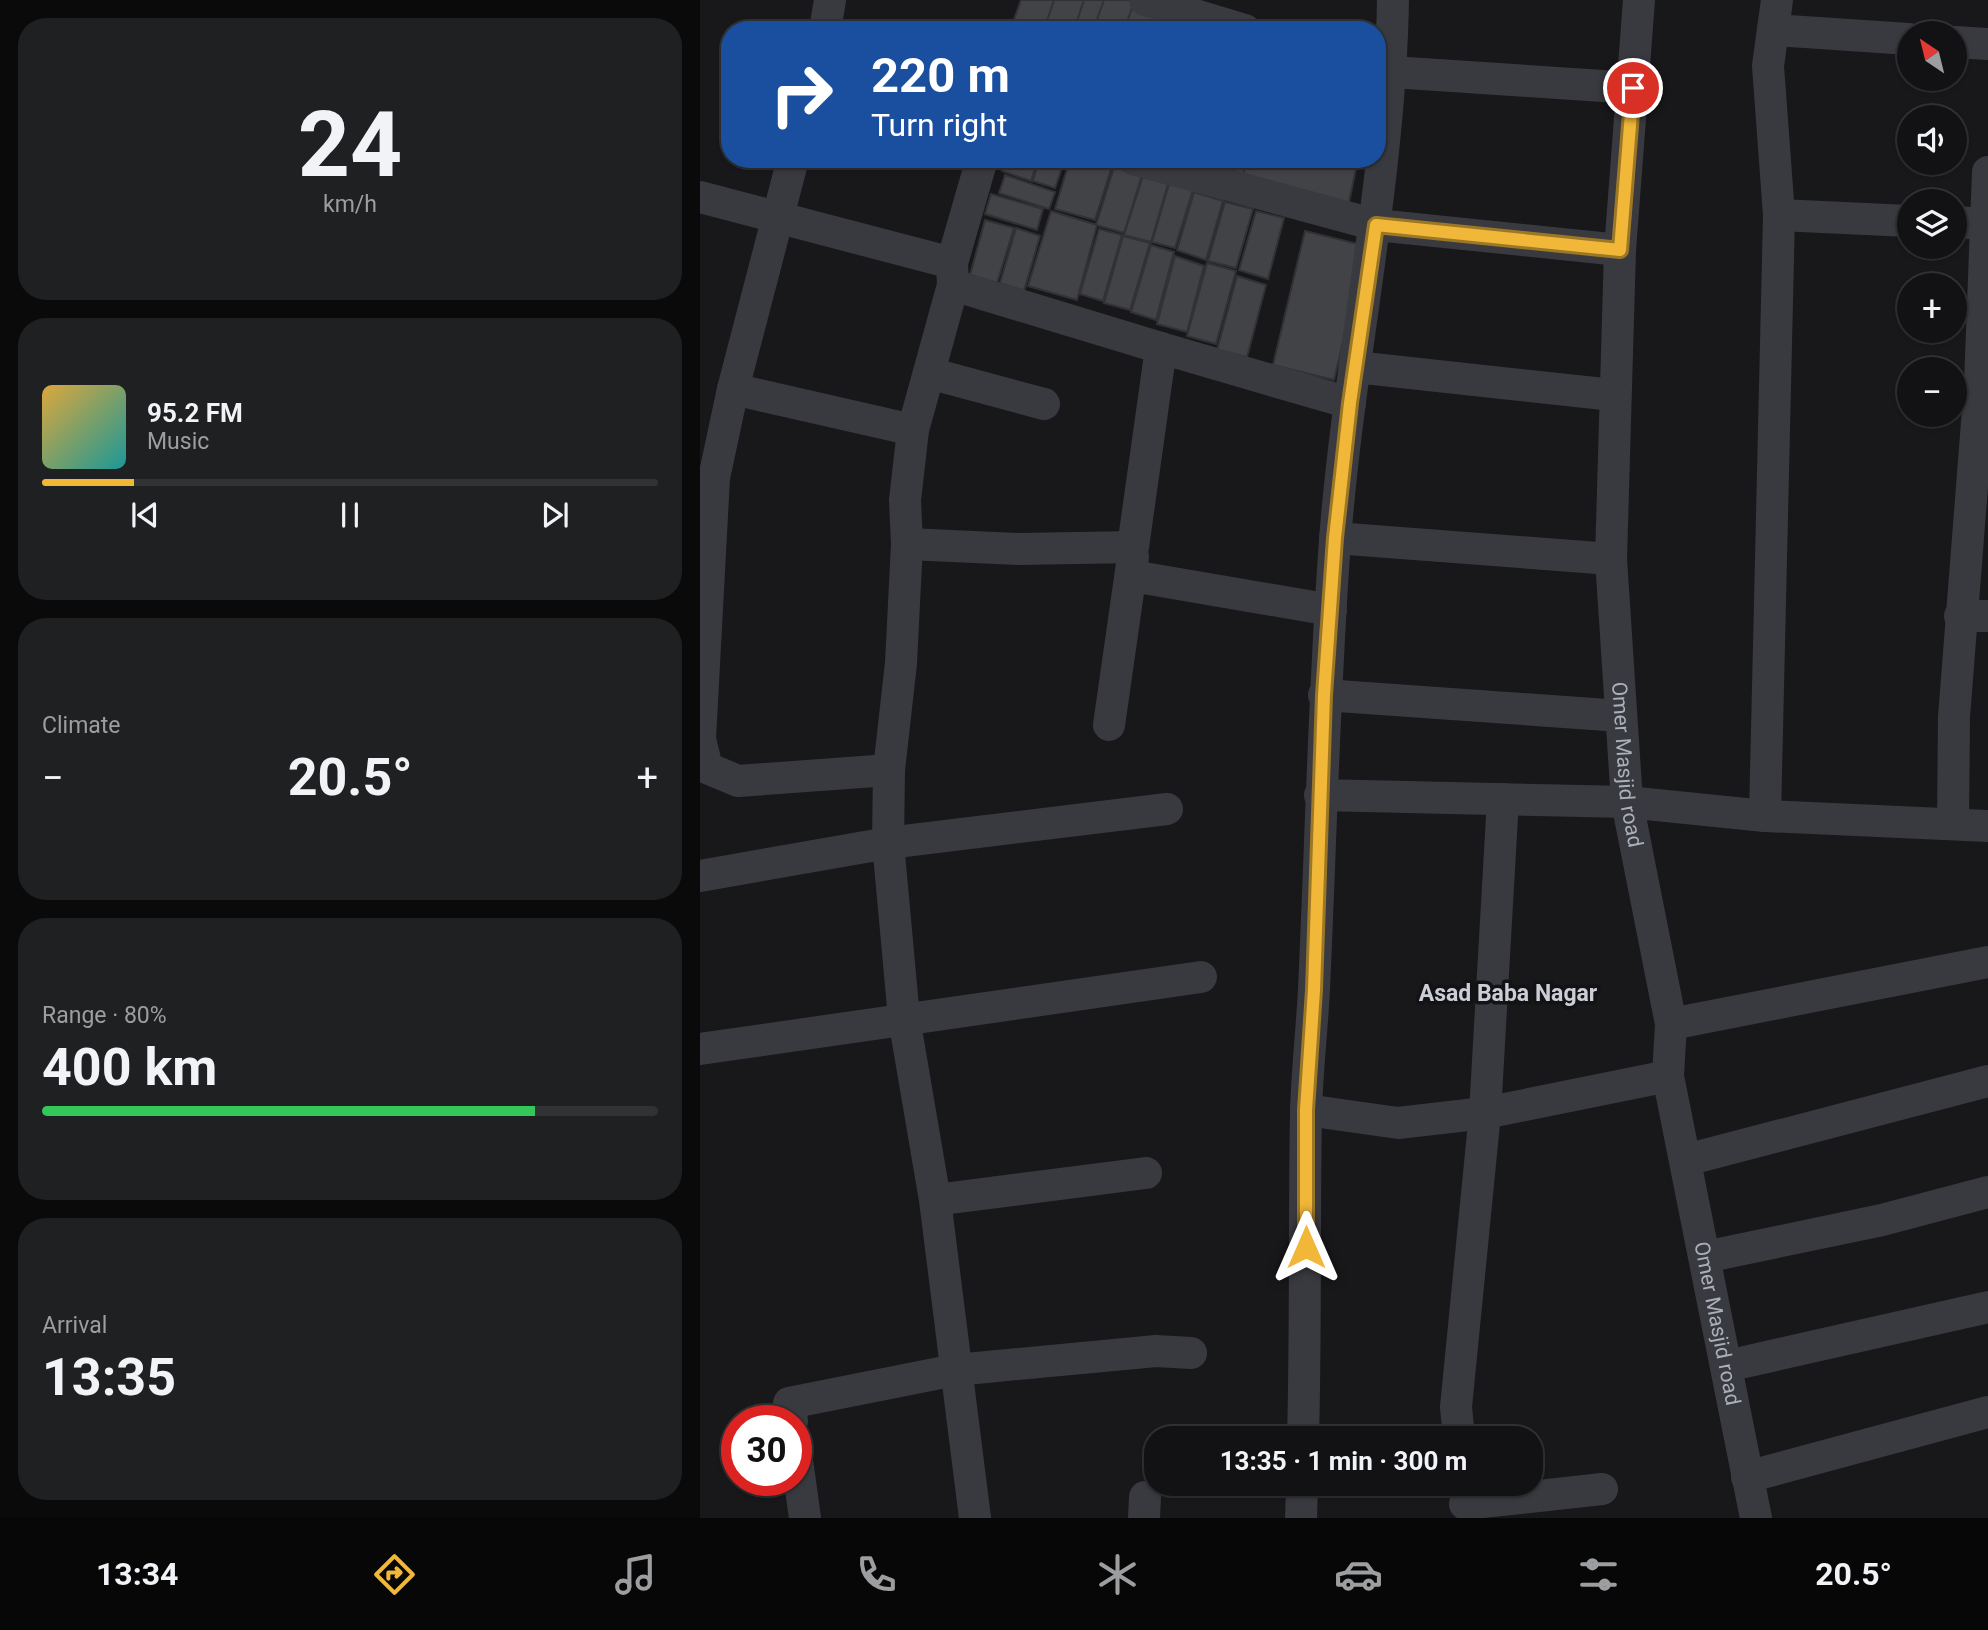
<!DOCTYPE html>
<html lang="en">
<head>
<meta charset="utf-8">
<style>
  body { margin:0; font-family:Roboto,sans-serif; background:#1f2022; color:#f1f3f6; height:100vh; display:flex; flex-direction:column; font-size:26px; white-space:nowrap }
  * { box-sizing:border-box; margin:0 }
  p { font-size:23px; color:#9c9ea0 }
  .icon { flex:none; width:38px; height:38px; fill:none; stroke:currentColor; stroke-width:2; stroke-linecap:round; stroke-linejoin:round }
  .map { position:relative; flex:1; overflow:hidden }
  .panel { display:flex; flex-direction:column; gap:18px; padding:18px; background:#0a0a0b; width:700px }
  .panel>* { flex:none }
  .guide { position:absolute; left:21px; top:21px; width:665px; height:147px; border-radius:28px; box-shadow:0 2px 5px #0004,0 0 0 2px #313234; background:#1a4fa0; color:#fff; overflow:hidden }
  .needle { width:46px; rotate:325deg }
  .buttons { position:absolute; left:1197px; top:21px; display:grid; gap:14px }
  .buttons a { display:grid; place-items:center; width:70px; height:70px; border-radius:50%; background:#121214; box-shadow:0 2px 5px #0004,0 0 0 2px #313234; font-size:35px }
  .speed { position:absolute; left:21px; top:1405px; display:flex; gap:14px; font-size:35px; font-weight:700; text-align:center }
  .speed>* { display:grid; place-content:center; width:91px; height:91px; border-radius:50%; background:#121214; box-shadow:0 2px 5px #0004,0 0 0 2px #313234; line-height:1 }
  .speed .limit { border:10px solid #d22; background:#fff; color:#111 }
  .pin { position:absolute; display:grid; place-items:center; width:60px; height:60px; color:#fff; margin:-30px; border:4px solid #fff; border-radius:50%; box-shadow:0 2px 7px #0007 }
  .me { position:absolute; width:77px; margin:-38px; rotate:0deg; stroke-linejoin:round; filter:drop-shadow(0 0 5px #0008) }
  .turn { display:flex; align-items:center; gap:24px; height:147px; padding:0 35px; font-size:32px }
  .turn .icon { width:91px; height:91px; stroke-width:2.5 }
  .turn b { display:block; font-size:49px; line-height:60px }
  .big { font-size:52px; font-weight:700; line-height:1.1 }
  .panel .tile { flex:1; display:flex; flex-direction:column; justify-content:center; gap:10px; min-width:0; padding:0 24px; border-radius:28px; background:#1f2022 }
  .panel .dial { align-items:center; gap:0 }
  .dial b { font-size:91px; line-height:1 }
  .song { display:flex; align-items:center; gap:21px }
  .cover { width:84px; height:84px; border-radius:10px; background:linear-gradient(135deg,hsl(40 70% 55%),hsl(180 70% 35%)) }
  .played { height:7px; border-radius:4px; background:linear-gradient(90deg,#f0b739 15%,#313234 15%) }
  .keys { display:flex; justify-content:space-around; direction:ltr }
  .heat { display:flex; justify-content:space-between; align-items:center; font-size:38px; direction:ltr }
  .charge { height:10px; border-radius:5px; background:linear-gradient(90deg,#34c759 80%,#313234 0) }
  .trip { position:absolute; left:444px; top:1426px; width:399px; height:70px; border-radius:28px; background:#121214; box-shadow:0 2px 5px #0004,0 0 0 2px #313234; font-weight:700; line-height:70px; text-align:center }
  .dock { display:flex; height:112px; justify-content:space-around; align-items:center; background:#070708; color:#9c9ea0 }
  .dock .icon { width:49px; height:49px }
  .dock .current { color:#f0b739 }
  .dock b { font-size:32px; color:#f1f3f6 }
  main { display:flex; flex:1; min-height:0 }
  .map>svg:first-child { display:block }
</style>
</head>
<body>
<main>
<section class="panel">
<div class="tile dial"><b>24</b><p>km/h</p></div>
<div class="tile">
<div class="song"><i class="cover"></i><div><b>95.2 FM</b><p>Music</p></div></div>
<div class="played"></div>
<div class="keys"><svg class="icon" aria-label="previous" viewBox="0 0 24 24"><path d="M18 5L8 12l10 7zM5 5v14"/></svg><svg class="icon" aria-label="pause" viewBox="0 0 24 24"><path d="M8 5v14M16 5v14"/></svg><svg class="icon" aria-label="next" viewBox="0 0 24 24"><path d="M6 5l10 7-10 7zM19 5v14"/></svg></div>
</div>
<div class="tile"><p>Climate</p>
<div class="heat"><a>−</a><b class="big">20.5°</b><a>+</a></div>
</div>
<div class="tile"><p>Range · 80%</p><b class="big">400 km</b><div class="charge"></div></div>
<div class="tile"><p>Arrival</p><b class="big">13:35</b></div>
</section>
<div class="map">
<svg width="1288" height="1518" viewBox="0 0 1288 1518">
  <rect width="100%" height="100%" fill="#18181a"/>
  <path fill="#424347" stroke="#323236" stroke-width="2" d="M321,0H354L344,30L311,28Z
    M354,0H384L374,30H344Z
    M384,0H404L393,30H374Z
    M404,0H435L424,30H393Z
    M435,0L462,10L455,30H424Z
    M462,10L494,30H455Z
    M306,159H338L331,181L302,171Z
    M339,159H365L355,188L333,181Z
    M370,159H400L413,163L395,220L355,209Z
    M513,159H547L541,181L508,173Z
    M547,159H658L648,207L541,181Z
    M414,167L442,175L424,233L396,225Z
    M305,175L355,192L349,209L299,193Z
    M443,176L468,184L451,242L424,235Z
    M469,184L493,190L475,248L452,242Z
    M494,192L523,201L506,260L477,250Z
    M291,194L343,209L337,230L285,214Z
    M525,202L553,209L536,268L508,261Z
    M351,211L397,225L377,300L328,286Z
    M556,211L584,218L568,279L539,270Z
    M285,220L314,228L297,283L270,275Z
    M316,228L340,236L324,291L300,283Z
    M399,229L422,235L403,301L380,294Z
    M605,231L666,246L634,380L573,365Z
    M423,236L450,243L430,310L404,303Z
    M451,245L474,252L456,320L431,312Z
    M475,256L504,266L487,332L457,324Z
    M507,263L536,271L516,344L487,336Z
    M537,276L566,285L547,357L517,350Z"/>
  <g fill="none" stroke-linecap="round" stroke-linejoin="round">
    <g stroke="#393a3f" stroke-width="32">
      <path d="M445,0L545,30"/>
      <path id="s1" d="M939,0L920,250L911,559L927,802L971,1024L968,1076L1056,1518"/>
      <path d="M125,30L130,0"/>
      <path d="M1073,30L1209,39"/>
      <path d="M1255,42L1288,44"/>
      <path d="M677,68L692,72L933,88"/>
      <path d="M93,159L33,389L14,478L0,739L7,768L38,781L189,770"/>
      <path d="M433,159L676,225L920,250"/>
      <path d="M0,197L252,263L282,159"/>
      <path d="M1079,215L1209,221"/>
      <path d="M1255,222L1286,224"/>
      <path d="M252,263L253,285L213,430L205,500L207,544L201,663L189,770L188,843L204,1018L235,1200L275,1518"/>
      <path d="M461,348L650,403"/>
      <path d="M655,367L913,395"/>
      <path d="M229,373L344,404"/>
      <path d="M33,389L213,430"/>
      <path d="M635,538L911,559"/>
      <path d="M207,544L320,549L433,547L461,348L253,285"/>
      <path d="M432,576L631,610"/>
      <path d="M1260,616H1288"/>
      <path d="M624,695L921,716"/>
      <path d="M409,725L433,557"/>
      <path d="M620,795L927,802L1065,816L1288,826"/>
      <path d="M1065,816L1079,215L1068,66L1077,0"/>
      <path d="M1253,824L1254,717L1280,384L1288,172"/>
      <path d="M0,876L188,843L467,809"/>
      <path d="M971,1024L1288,962"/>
      <path d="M0,1049L501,977"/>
      <path d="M606,1110L698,1123L785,1113L968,1076"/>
      <path d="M986,1160L1288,1081"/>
      <path d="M235,1200L446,1173"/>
      <path d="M1005,1257L1182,1220L1288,1192"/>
      <path d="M1027,1366L1288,1307"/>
      <path d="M92,1421L89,1403L255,1370L456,1351L491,1353"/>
      <path d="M603,1438C606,1330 604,1221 606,1112C607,1071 612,1030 614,989C621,839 624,690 635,540C649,359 690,182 693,0"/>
      <path d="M759,1438L756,1407L785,1113L803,799"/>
      <path d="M96,1453L105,1518"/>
      <path d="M1047,1477L1288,1412"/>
      <path d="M765,1504L902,1489"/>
      <path d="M444,1518L445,1497"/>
      <path d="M601,1518L602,1484"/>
    </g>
  </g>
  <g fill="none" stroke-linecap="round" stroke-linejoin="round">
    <defs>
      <path id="route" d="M606,1247V1110L614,990L624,695L635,538L650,403L676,225L920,250L933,88"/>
    </defs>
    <use href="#route" stroke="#9c7725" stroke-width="18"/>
    <use href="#route" stroke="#f0b739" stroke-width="12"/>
  </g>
  <g text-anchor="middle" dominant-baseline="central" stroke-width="7" stroke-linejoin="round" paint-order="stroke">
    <g font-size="21" fill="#aaafba" stroke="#131315">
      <text stroke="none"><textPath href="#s1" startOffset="766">Omer Masjid road</textPath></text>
      <text stroke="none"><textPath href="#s1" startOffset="1334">Omer Masjid road</textPath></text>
    </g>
    <g font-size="23" font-weight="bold" fill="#cbced6" stroke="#131315">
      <text x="808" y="993">Asad Baba Nagar</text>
    </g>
  </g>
</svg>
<div class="buttons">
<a><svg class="needle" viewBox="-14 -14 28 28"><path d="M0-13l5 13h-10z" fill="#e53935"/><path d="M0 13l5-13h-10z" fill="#9c9ea0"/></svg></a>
<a><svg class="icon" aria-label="sound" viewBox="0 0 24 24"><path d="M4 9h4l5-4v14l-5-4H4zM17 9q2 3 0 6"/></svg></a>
<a><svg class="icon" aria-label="layers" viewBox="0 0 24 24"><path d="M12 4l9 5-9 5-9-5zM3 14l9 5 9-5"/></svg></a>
<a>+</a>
<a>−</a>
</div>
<div class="speed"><div class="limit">30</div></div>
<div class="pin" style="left:933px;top:88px;background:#d93025"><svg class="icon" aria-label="arrive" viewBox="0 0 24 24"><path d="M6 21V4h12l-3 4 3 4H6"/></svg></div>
<svg class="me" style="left:606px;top:1247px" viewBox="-20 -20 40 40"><path d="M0-17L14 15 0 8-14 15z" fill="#f0b739" stroke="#fff" stroke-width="4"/></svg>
<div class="trip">13:35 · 1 min · 300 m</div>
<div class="guide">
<div class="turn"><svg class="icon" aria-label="right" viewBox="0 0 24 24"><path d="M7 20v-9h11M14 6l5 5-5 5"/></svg><div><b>220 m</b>Turn right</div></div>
</div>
</div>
</main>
<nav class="dock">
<b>13:34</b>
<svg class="icon current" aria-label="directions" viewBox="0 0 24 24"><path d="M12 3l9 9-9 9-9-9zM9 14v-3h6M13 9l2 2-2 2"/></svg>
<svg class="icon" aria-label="music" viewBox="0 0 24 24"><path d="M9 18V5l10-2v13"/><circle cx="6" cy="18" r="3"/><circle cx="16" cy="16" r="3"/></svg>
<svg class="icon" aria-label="phone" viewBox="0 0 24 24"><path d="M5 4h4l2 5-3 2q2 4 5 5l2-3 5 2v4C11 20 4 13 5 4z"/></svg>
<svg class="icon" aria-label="climate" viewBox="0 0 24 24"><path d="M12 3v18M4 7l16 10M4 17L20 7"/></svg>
<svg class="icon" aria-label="car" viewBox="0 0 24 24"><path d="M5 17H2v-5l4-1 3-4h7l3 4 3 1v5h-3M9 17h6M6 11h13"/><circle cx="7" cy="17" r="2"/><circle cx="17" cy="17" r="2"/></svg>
<svg class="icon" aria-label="filters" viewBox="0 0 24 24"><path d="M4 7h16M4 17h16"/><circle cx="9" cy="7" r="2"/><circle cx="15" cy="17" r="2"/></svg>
<b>20.5°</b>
</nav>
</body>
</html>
